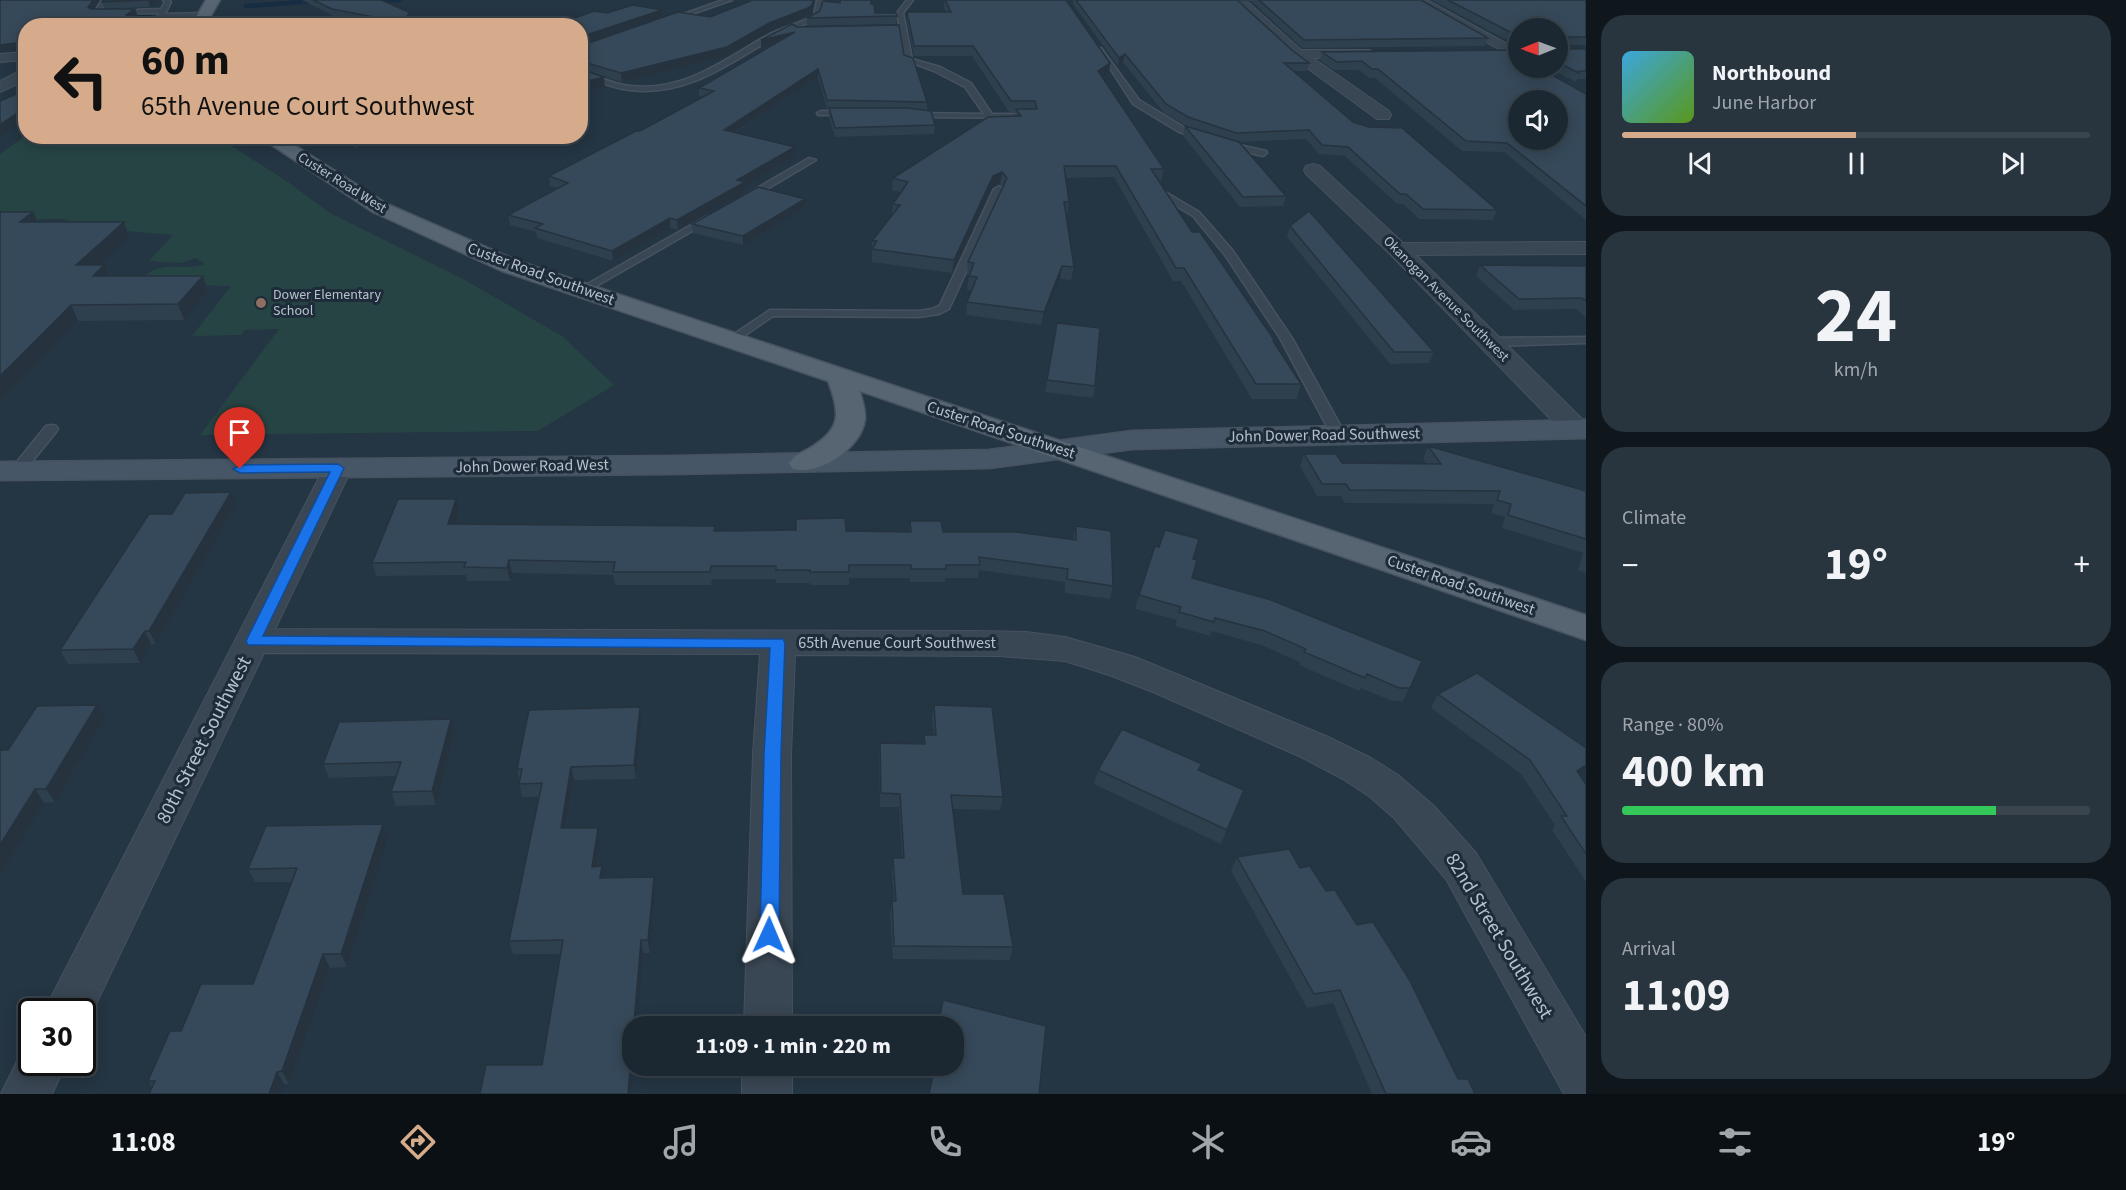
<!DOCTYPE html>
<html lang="en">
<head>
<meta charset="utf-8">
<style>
  body { margin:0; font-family:"Source Sans 3",sans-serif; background:#28343e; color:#f1f3f6; height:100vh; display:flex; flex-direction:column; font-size:22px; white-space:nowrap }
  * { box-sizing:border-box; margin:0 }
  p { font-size:20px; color:#a0a6ac }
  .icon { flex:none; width:33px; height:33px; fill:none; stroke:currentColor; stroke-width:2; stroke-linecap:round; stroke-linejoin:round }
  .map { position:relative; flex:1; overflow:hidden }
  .drawer { display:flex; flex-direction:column; gap:15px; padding:15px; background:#0f161c; width:540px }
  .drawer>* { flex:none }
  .hud { position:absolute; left:18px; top:18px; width:570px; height:126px; border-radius:24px; box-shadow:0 3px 15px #0003,0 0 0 2px #39444d; background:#d6ab8b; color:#111; overflow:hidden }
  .needle { width:39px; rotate:269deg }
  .buttons { position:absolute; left:1508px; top:18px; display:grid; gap:12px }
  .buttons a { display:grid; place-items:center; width:60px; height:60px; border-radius:50%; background:#1b2832; box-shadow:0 3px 15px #0003,0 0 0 2px #39444d; font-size:30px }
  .speed { position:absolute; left:18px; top:998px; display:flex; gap:12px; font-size:30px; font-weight:700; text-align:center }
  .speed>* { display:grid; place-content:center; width:78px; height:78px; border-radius:50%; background:#1b2832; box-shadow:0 3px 15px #0003,0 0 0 2px #39444d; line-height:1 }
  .speed .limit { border:3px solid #111; border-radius:9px; background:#fff; color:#111 }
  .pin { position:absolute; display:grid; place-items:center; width:51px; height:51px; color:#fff; margin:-62px -26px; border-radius:50% 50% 50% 0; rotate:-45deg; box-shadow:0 0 6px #0007 }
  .pin .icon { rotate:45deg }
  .me { position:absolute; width:66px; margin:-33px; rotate:1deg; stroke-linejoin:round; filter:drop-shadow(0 0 4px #0008) }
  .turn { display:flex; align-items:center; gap:21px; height:126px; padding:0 24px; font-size:27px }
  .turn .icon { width:78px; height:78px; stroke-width:2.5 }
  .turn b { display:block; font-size:42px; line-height:51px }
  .big { font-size:45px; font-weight:700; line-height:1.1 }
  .drawer .widget { flex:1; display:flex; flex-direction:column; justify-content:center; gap:9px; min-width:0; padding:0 21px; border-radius:24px; background:#28343e }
  .drawer .dial { align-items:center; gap:0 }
  .dial b { font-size:78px; line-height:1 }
  .song { display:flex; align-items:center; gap:18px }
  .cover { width:72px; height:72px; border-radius:9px; background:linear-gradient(135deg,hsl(200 70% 55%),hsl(90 70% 35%)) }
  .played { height:6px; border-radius:3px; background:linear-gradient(90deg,#d6ab8b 50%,#39444d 50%) }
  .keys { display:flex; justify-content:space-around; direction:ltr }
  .heat { display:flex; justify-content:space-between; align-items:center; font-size:33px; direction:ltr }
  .charge { height:9px; border-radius:4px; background:linear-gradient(90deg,#34c759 80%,#39444d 0) }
  .trip { position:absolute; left:622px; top:1016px; width:342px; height:60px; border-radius:24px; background:#1b2832; box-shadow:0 3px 15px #0003,0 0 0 2px #39444d; font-weight:700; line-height:60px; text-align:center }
  .tab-bar { display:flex; height:96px; justify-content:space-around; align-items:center; background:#0b1014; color:#a0a6ac }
  .tab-bar .icon { width:42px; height:42px }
  .tab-bar .current { color:#d6ab8b }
  .tab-bar b { font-size:27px; color:#f1f3f6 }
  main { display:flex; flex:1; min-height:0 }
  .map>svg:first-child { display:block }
</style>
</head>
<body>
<main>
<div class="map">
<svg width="1586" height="1094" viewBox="0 0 1586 1094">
  <rect width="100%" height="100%" fill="#243543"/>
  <path fill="#274444" d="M25,136L218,137L288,182L330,213L463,279L562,336L614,385L538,431L200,435L279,329L245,330L241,335L192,336L231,286L188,285L143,278C160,259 185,272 205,264L196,258L181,263L149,261L173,235L91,228L63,219L0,220V154Z"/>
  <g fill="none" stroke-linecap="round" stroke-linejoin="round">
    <path stroke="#162d43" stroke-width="4.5" d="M370,2L399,0
      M246,6L318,1
      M123,18L150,16"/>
    <defs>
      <path id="lane" d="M102,0H108L100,11L161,9L165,2L163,0H169L171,2L165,14L205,13L208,15L161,18L158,16L159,13L93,14Z
        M723,0H732L672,21L667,20Z
        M817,0H823L819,17C805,26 788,29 773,38C727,65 686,97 629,90C612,88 596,81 580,76V71C597,76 613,84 630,86C686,92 724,59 770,34C783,27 797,24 809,18L814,15Z
        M907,0H913L903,13L912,59L940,67L971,83L992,114H1034V118L911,117V113H914L984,114L965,87L934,71L905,60L897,13Z
        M1097,48H1101L1139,100L1185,128L1206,136V140L1179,132L1133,104Z
        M821,111H848L852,113L848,115H818L817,113Z
        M285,136H300L275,145L271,142Z
        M1226,142L1266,151L1267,153L1263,156L1223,147V143Z
        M809,158L816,160L750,199L742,197Z
        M999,186L1004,189L949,309L939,314L919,317L773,316L735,342L731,343L725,340L770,310L919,311L932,309L940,305L994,189Z
        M1161,193H1167L1199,212L1233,251L1292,338L1345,434L1343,437H1333L1331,434L1280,338L1225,255L1193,216L1161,197Z
        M707,216L715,218L586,292L582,293L577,290Z
        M1586,337V343L1490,346L1484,342L1490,338Z
        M51,425L56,426L58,429L56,432L22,474H12L10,471L12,468L46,426Z"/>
      <path id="street" d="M1411,0H1427L1518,50V60Z
        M1244,2L1249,3L1301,50H1370L1372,53L1370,56L1365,57L1313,58L1389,111L1391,115L1389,119H1377L1292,57L1239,9L1237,6L1239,3Z
        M26,52V60L0,62V54Z
        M22,70L26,71V80L0,92V81Z
        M1313,164L1320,166L1403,243L1586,242V254L1416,255L1586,423V436L1577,438L1567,436L1390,254L1306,174L1304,170L1306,166Z
        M338,459L348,462L352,468L275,629L973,631L1026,632L1065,637L1135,657L1326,736L1371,758L1398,775L1434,806L1476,853L1586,1037V1094H1564L1446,879L1394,818L1370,797L1343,779L1299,756L1153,692L1109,675L1065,661L999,656L795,655L791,754L792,1026H744L753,754L760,654L264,653L85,1027L82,1028V1011H44L324,468L328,462Z
        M32,1042V1062H67L52,1094H1L25,1045Z
        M742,1065H792V1094H742Z"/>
      <path id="secondary" d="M1586,420V438L1132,449L989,468L673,474L0,480V462L673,456L989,450L1132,431Z"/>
      <path id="primary" d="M206,0H220L205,26H191Z
        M258,136H280L387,204L518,261L1586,615V640L860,391C862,400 866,410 865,419C862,448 819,476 793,469L789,463C794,456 800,453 808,449C841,430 841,415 828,381L502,271L373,212Z"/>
    </defs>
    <use href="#lane" stroke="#46525f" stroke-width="3"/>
    <use href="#street" stroke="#46525f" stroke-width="2"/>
    <use href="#secondary" stroke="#46525f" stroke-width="3"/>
    <use href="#primary" stroke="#46525f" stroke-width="3"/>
    <use href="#lane" fill="#394653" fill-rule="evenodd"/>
    <use href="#street" fill="#394653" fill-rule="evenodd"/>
    <use href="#secondary" fill="#475666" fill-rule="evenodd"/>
    <use href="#primary" fill="#576573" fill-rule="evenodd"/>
  </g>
  <path fill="#2e3f4d" d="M103,0H161L150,7L105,9L102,2Z
    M302,0H381L410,18L408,26H384L333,16Z
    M944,0L1110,63L1109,73L1102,78L1164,169L1161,181H1159L1192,232L1275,341L1274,343L1301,384L1297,399H1252L1181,281H1173L1114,177L1066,178L1069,202L1067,214H1066L1074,267L1071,280L1060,279L1041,325L966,315L967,302L972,290H967L969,275H967L968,262L1003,187L1000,184L992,188L952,273L872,262V241L892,215L893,204L900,192L892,190L893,178L1015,116L1016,112H1009L972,56H914L907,21V12H946L944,8Z
    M1073,0H1421L1488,38L1485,46L1302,48L1251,1L1239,2L1293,51L1309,63L1307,71H1293L1353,122L1497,210L1493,220L1419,219L1403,204H1397L1345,156L1319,154L1306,139L1237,142L1286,196L1283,206L1240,207L1183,136L1185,126L1206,133L1186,126L1164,113L1123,62L1118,66L1073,4Z
    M1432,0H1586V45H1558V47L1560,49H1586V79H1577L1576,82L1549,68H1557V28H1518V46Z
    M840,3L871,4L875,13L897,16L896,24L807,26V18Z
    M813,7L812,14L808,16L769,32L727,56L622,82L590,73L605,87L580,93V26L575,18L607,13L662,10L663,18L710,17Z
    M797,27L904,55L927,102V111L935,125L934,134L835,137L829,117V109H827L818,77L734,133L795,156L745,186V192L678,230L670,228L613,261L537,238L536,232L510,225L508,215L558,188L550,186L549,176L640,131L703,97L699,96V88L773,45L761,48V40Z
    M1322,52L1518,68L1586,94V220L1504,152L1462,151L1375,78H1369L1359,70H1334L1320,60Z
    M338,136H407L358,149Z
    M805,199V208L743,245L693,233L692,224Z
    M38,222H124L129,237L99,265L109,276H203L208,291L184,320L78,321L0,402Z
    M1290,226L1434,352L1429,363L1390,364L1287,237Z
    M1480,265L1586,266V317L1576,309L1514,310L1476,276Z
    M1057,323L1095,386L1093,398L1045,392Z
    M1428,446L1586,491V573L1578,570L1583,553L1502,528L1505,517L1491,513L1494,504L1345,503L1341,496H1317L1300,466L1304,454L1342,463L1427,464L1423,459Z
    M231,492L236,505L156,644H151L140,663L68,664L60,650L172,514Z
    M459,512L455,524L715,526V531L909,532L910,521L943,532L1073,539L1076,526L1113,586L1110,599L1065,593V582L979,570L978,578H945V582H910V578H849V585H810V583H776V579H712L711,585H615L613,575L512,573L510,581H467L466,575L376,576L372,563Z
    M1159,547L1193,559L1192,578L1422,661L1403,701H1392L1361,688L1359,691L1299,665L1300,662L1261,645L1212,631L1210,636L1175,626L1177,620L1135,609L1139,595Z
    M1438,694L1586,772L1580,776L1586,784V882L1552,830L1555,825L1521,774L1431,708Z
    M97,705L105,719L55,802L44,803L0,875V750H8Z
    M934,705L1003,797L1000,810L952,809L963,894L1013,947L1010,960L893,959L890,914L892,901H894L892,872L893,858H902L899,807H880L879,757L880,743L923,744L924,735H934L932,719Z
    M642,720L636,779L574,780L566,828L600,841L597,867L604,878L654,877L655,891L650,953H643L542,1065L561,954H513L509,941L539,797H522L517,769Z
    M455,732L436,805L396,806L391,792L396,776L329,778L323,764Z
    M1098,770H1199L1244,790L1221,844L1094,784Z
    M383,824L388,838L347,967L330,968L289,1084H284L281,1094H149L152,1087L148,1081L181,1031L253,984L292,882H255L248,869Z
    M1237,857L1300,868L1326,891L1357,925L1458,1079L1475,1094H1372L1333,1003L1307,1008L1231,871Z
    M930,1065H954L933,1077L929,1075Z"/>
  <path fill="#26333f" d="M93,0H100L91,14L88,7Z
    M148,0H161L150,7Z
    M813,0L812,14L769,32L727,56L622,82L621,73L769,23Z
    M135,9L138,16L128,22L126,15Z
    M662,10L663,18L580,46V37Z
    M409,12L410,18L408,26H406L405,23Z
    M795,32V39L761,48V40Z
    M23,42L26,50L0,52V45Z
    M1125,54L1123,62L1118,66L1119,58Z
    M1110,63L1109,73L1096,82L1098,71Z
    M818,69V77L724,139V130Z
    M604,77L605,87L580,93V83Z
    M26,107V119L0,137V125Z
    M363,136H407L358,149L355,138Z
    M795,147V156L745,186V192L678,230L677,220L737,180Z
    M1002,172L1000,184L992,188L952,273L954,260L993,176Z
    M805,199V208L743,245V236Z
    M33,212L40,227L20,222Z
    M670,218V228L613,261L612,251Z
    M124,222L129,237L83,281L76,265Z
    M104,265L111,281L93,276Z
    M1062,266L1060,279L1041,325L1044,312Z
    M203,276L208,291L184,320L178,304Z
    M71,305L78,321L0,402V376Z
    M231,492L236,505L156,644L149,631Z
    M456,499L459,512L451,537L448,524Z
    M509,560L512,573L510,581L507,568Z
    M145,631L151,644L140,663L133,649Z
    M97,705L105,719L55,802L46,789Z
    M640,707L642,720L636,779L634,765Z
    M451,719L455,732L436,805L432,791Z
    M1586,765V772L1568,784L1577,771Z
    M571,767L574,780L563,842L561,828Z
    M35,789L44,803L0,875V845Z
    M1244,790L1239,804L1221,844L1227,830Z
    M383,824L388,838L347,967L341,954Z
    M598,828L600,841L595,880L592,867Z
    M602,866L604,880L600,878Z
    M654,877L655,891L650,953L648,940Z
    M641,940L643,953L637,1026H634Z
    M323,954L330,968L289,1084L282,1071Z
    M633,1034L634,1065L631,1094H628Z
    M277,1072L284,1084L281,1094H269Z"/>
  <path fill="#36495a" stroke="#26333f" stroke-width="1.5" fill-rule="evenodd" d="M0,0H93L88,7L91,9H135L126,15L141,24L134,26H26V45L23,42L0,45Z
    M103,0H149L102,2Z
    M313,0H381L409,12L405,23L332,9Z
    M753,0H813L812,5L808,8L769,23L727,47L621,73L580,61V46L678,12L710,17Z
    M840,0H871V4H874L875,13H896L897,16L807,18L820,11L823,1L840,3Z
    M945,0H1066L1110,63L1098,71L1164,169H1151L1192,232H1200L1275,341H1273L1301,384H1256L1184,268H1176L1116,166H1064L1069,202H1064L1074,267L1062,266L1044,312L967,302L977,277L969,276L974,263L968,262L1007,178L1002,172L993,176L954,260L872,249L877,241H872L900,205L893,204L908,182L893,178L988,117L1021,116L1016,109H1037L1035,101H1011L973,46H914L907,12H951Z
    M1076,0H1237L1293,51L1309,63H1284L1353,122L1369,127L1402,128L1497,210L1423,209L1406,194H1400L1348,147L1322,145L1309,130L1236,133L1188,117L1166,104L1125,54L1119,58Z
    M1259,0H1421L1488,38L1304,40Z
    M1448,0H1586V37H1560L1558,47L1560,49H1586V71H1579V73L1557,62V28H1518V36Z
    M633,5L662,10L580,37V26H533L562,15L575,18L594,11L607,13Z
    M792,24L797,27L899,25L904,55L913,58L927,102L827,100L818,69L724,130L795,147L737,180L745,182L677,220L670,218L612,251L535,228L543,224L508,215L568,183L549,176L636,131H640L714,91L699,88L795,32L761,40Z
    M1518,50V68H1540L1586,94V206L1507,143L1466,141L1378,69H1372L1362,61L1337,62L1322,52ZM1518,100H1557V140H1518Z
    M580,69L604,77L580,83Z
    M26,90V107L0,125V101Z
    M829,108H907L931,111L935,125L835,128Z
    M1185,126L1239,142L1286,196L1243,197Z
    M758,187L805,199L743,236L692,224Z
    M1309,211L1434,352H1394L1290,226Z
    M0,212H33L20,222H124L76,265H104L93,276H203L178,304L71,305L0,376Z
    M1480,265L1586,266V301L1582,298L1519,299Z
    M1057,323L1100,328L1095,386L1047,380Z
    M1428,446L1586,491V539L1508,515L1511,504L1497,500L1500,491L1350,490L1346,484H1322L1304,454H1336L1342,463L1441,464Z
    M231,492L149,631H145L133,649L60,650L149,514H172L185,493Z
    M398,499H456L448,524L715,526L714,531L796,530V519L845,518L846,531L911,532L910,521H941L943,532H1016L1076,540V526L1111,531L1113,586L1067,579L1068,569L979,557L980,565H946V569H911V565H849V572H810V570H776V566H711L710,572H613L615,562L509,560L507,568L464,567L466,562L372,563Z
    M1165,530L1199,539L1193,559L1197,560L1192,578L1271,600L1422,661L1410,688H1399L1367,674L1365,678L1304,652L1306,649L1265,631L1215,618L1214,622L1179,612L1181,607L1139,595L1155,546L1159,547Z
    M1477,673L1586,748V765L1577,771L1586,784V854L1561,816H1567L1530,760L1438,694Z
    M97,705L46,789H35L0,845V750H8L37,706Z
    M934,705L992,707L1003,797L951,795L963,894H1004L1013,947L894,946L892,901H896L893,858H904L900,794L881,793L880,743L925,744L924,735H936Z
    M640,707L634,765L571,767L561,828H598L592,867L602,866L600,878L654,877L648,940H641L628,1094H480L486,1065H542L563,940L509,941L542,783L519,784L522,769H517L529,710Z
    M451,719L432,791L391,792L401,762L323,764L339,722Z
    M1122,729L1202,764L1198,770L1244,790L1227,830L1098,770Z
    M383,824L341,954H323L282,1071L277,1072L269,1094H149L155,1081H148L170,1031H181L201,984H253L297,868L248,869L266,826Z
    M1289,849L1300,868L1310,866L1326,891L1335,890L1357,925L1373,922L1409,979L1458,1079H1468L1475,1094H1386L1340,990L1314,994L1237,857Z
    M943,1000L1046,1026L1039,1094H929L935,1065H954V1026H938Z"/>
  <path fill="#1a73e8" stroke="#114b97" stroke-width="1.5" d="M338,464L344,468L263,636L783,639L785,643L781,754L779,935L776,942L769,944L762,942L760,935L764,754L770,648L248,645L246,641L330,472L240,473L233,469L240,465Z"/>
  <circle fill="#8d6e63" stroke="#1e2b38" stroke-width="2" cx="261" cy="303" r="6"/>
  <g text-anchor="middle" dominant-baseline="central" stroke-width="6" stroke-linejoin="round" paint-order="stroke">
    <g font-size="14" fill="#b6c1cd" stroke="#1e2b38">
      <text transform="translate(342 183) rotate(32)">Custer Road West</text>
      <text transform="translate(1446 299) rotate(45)">Okanogan Avenue Southwest</text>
    </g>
    <g font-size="14" fill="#b6c1cd" stroke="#1e2b38" text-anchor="start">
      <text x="273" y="295">Dower Elementary<tspan x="273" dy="16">School</tspan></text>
    </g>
    <g font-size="16" fill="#b6c1cd" stroke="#1e2b38">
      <text transform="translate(541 274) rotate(20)">Custer Road Southwest</text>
      <text transform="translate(1001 430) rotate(18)">Custer Road Southwest</text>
      <text transform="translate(1324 435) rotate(-1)">John Dower Road Southwest</text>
      <text transform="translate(532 466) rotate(-1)">John Dower Road West</text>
      <text transform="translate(1461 585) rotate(19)">Custer Road Southwest</text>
      <text x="897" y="643">65th Avenue Court Southwest</text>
    </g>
    <g font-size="20" fill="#b6c1cd" stroke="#1e2b38">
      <text transform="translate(204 740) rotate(-63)">80th Street Southwest</text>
      <text transform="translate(1499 936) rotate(59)">82nd Street Southwest</text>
    </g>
  </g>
</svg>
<div class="buttons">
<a><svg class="needle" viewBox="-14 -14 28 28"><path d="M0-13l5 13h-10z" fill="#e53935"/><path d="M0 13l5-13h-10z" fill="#a0a6ac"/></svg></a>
<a><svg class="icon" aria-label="sound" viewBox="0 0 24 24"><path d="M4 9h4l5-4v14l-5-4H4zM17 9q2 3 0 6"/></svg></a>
</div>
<div class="speed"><div class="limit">30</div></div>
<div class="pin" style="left:240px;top:469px;background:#d93025"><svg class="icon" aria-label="arrive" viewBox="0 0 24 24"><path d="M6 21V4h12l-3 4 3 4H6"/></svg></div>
<svg class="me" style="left:769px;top:935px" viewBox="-20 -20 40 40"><path d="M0-17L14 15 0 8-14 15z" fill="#1a73e8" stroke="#fff" stroke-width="4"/></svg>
<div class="trip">11:09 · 1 min · 220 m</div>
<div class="hud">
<div class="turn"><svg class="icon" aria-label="left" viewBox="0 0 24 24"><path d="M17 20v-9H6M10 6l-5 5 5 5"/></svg><div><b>60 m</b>65th Avenue Court Southwest</div></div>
</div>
</div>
<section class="drawer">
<div class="widget">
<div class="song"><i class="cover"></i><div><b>Northbound</b><p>June Harbor</p></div></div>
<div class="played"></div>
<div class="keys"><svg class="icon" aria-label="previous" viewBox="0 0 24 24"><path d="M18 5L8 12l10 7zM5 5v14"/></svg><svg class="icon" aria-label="pause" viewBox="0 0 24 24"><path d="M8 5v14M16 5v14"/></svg><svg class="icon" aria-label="next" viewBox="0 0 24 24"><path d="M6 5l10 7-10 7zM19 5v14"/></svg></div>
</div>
<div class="widget dial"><b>24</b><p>km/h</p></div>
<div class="widget"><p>Climate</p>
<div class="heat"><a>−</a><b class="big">19°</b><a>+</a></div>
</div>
<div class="widget"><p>Range · 80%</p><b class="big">400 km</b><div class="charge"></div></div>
<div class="widget"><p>Arrival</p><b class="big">11:09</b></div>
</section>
</main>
<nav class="tab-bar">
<b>11:08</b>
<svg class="icon current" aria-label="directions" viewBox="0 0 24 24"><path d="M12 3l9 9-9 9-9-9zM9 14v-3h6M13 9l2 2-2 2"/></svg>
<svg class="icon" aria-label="music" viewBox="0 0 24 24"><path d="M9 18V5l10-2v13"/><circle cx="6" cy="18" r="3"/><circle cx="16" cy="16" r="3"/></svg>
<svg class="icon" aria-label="phone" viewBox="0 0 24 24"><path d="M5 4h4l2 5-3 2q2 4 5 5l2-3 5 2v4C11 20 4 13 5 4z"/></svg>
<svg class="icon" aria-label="climate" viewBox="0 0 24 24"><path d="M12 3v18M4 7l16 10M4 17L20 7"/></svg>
<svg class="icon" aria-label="car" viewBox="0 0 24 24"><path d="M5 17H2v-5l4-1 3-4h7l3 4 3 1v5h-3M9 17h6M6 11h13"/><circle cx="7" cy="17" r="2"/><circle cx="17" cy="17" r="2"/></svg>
<svg class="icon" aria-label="filters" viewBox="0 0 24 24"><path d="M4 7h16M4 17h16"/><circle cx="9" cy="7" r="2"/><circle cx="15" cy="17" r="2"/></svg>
<b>19°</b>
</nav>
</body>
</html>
